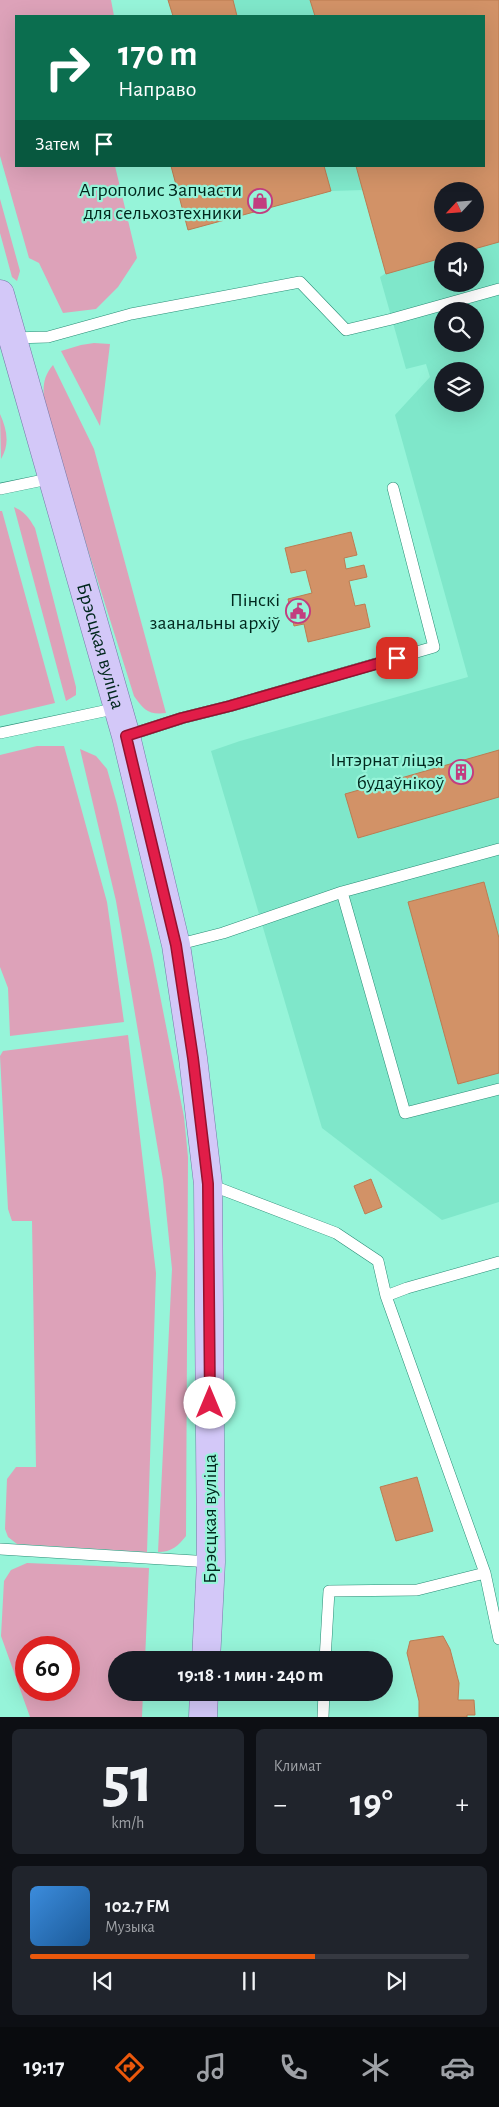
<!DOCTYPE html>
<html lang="ru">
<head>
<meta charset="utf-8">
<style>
  body { margin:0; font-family:"Alegreya Sans",sans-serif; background:#20242c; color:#f1f3f6; height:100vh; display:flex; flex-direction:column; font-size:19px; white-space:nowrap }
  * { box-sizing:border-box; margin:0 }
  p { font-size:16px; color:#9ea1a6 }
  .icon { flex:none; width:28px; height:28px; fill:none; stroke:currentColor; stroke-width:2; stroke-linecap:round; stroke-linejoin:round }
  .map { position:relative; height:1717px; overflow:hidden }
  .sheet { display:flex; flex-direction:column; gap:12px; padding:12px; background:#0d0f14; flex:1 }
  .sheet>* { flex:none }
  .hud { position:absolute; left:15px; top:15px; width:470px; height:152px; border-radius:0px; box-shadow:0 5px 20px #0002; background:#0b6e4f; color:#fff; overflow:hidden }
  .needle { width:32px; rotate:244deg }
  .buttons { position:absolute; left:434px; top:182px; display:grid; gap:10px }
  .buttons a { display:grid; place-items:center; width:50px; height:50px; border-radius:50%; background:#171b24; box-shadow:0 5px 20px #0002; font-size:25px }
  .speed { position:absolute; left:15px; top:1636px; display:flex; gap:10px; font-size:25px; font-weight:700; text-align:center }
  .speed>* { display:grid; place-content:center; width:65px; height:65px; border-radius:50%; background:#171b24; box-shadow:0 5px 20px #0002; line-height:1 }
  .speed .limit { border:8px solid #d22; background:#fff; color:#111 }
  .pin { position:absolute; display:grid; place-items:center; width:42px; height:42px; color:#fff; margin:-21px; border-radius:10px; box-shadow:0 2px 8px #0006 }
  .me { position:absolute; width:55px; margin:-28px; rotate:0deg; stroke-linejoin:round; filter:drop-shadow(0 0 4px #0008) }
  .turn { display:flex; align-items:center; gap:18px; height:105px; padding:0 20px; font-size:22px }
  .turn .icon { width:65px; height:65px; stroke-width:2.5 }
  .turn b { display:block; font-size:35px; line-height:42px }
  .then { display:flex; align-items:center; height:48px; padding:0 20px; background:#0003; gap:10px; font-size:19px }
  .big { font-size:38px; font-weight:600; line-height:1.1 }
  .sheet .card { flex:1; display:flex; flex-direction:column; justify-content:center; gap:8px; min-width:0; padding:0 18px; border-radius:8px; background:#20242c }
  .sheet .dial { align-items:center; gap:0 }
  .dial b { font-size:65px; line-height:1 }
  .song { display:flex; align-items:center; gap:15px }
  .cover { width:60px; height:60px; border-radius:8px; background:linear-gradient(135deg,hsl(210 70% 55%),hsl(210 70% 35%)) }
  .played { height:5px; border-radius:2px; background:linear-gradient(90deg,#ea580c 65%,#363941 65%) }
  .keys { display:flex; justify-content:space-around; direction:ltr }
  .heat { display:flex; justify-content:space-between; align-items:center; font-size:28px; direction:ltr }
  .sheet .tiles { flex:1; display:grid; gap:12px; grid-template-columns:1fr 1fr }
  .card:last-child { grid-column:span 2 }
  .trip { position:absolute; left:108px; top:1651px; width:285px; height:50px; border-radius:25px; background:#171b24; box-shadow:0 5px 20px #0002; font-weight:600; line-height:50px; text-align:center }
  .tabs { display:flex; height:80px; justify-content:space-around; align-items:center; background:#090b0e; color:#9ea1a6 }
  .tabs .icon { width:35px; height:35px }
  .tabs .selected { color:#ea580c }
  .tabs b { font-size:22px; color:#f1f3f6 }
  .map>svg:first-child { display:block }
</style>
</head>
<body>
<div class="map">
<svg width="499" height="1717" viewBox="0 0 499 1717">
  <rect width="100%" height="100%" fill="#96f4d9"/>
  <path fill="#7fe7ca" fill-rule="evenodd" d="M168,0H499V1202L442,1220L322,1128L211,751L240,741L468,677L395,415L430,377L426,364L406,369L380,277L386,273L363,190L331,191L188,230L171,166H484V16H173ZM442,191H475V224H442ZM442,251H475V284H442ZM442,311H475V344H442ZM442,371H475V404H442Z"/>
  <path fill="#dda2b9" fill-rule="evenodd" d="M0,0H111L114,16H16V166H115L137,258L118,287L96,309L63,313L39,263L29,258L0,156Z
    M0,199L20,271L17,281L12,277L0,233Z
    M94,343L110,344L100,426L61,351L81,345Z
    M53,365L94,449L166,713C148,715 144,710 134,696L78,518L44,401C43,386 43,377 53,365Z
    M0,414C7,430 10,444 1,459Z
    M14,507C25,512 29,518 35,528L76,687V695L66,701Z
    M0,511H2L55,703L0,716Z
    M37,746H64L107,902L124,1022L10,1036L8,988L0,967V755Z
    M80,749L96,756L107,769L117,804L152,955L184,1117L188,1157L186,1536C178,1546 172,1552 158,1552L172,1269L163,1180L116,901Z
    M128,1035L156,1273L147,1552L17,1544L8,1537L5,1529L7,1479L16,1467H36L32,1221H12L8,1209L0,1056L3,1051Z
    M27,1563L149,1568L145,1660H116V1692L143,1693L142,1717H30L1,1636L4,1581L11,1570ZM26,1648H69V1690H26Z"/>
  <path fill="#d29267" stroke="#bb7c52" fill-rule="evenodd" d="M168,0H233L237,16H173Z
    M310,0H499V242L467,251H442V258L386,274L356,166H484V16H315ZM442,191H475V224H442Z
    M171,166H324L331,191L188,230Z
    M351,532L357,555L344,558L346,569L364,565L367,577L349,581L355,606L365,604L370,627L308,642L304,624L294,626L288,599L312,593L309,582L306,570L291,573L285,548Z
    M499,750V797L358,838L345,794Z
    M484,882L499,938V1073L458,1084L408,902Z
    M371,1179L382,1207L365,1214L354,1186Z
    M417,1477L433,1531L396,1541L380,1487Z
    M443,1636L450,1649L459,1683L458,1700H474L475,1715H467V1717H419V1701L407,1653L410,1641Z"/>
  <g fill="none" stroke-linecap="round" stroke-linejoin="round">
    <defs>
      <path id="service" d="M12,338L48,337L131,314L300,282L346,330L392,319L499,289
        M0,489L53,478
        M0,733L118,708
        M126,736L182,718L230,706L434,647L393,488
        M342,892L405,1113L499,1089
        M176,945L223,933L342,892L499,849
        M208,1184L336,1233L378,1261L386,1296L407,1288L499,1262
        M386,1296L485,1573L499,1639
        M0,1549L211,1562
        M325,1660L329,1591L417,1590L485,1573
        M323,1717L324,1692"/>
      <g id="primary">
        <path id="s1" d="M0,294L126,736L176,945L193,1058L208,1184L211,1562L206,1660"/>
        <path d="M203,1717L204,1692"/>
      </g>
    </defs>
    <use href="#service" stroke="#298d76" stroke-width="12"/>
    <use href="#primary" stroke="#7678a8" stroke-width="29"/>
    <use href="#service" stroke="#fff" stroke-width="11"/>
    <use href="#primary" stroke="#d3c8f8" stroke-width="28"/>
  </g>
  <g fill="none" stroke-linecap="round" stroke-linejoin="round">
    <defs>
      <path id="route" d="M210,1403L208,1184L193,1058L176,945L126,736L182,718L230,706L397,658"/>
    </defs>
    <use href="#route" stroke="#92132f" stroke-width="12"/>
    <use href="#route" stroke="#e11d48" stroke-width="9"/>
  </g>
  <defs>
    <symbol id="shop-ring" viewBox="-11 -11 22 22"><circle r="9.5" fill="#96f4d9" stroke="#c23d7f" stroke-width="1.5"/><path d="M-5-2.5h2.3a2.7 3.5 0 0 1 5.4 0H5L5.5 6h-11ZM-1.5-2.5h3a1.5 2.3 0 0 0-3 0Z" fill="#c23d7f"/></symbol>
    <symbol id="civic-ring" viewBox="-11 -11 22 22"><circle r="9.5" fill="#96f4d9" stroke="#c23d7f" stroke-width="1.5"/><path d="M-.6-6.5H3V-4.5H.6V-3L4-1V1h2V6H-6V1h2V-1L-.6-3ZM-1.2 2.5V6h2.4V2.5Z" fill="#c23d7f"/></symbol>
    <symbol id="building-ring" viewBox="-11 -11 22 22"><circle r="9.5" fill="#96f4d9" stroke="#c23d7f" stroke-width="1.5"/><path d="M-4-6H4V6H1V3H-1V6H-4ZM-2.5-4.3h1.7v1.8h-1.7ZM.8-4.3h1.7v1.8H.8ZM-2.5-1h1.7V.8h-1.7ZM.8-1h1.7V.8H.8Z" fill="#c23d7f"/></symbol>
  </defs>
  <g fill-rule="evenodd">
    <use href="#shop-ring" x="246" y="187" width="28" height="28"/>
    <use href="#civic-ring" x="284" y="597" width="28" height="28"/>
    <use href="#building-ring" x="447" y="758" width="28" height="28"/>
  </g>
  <g text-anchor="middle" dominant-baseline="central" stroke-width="4.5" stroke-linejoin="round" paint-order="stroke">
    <g font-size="20" fill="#00271d" stroke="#96f4d9" text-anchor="end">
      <text x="242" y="190">Агрополис Запчасти<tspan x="242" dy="23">для сельхозтехники</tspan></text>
      <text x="280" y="600">Пінскі<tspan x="280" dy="23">заанальны архіў</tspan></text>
      <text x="444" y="760">Інтэрнат ліцэя<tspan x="444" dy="23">будаўнікоў</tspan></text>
    </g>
    <g font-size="20" fill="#00271d" stroke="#96f4d9">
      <text stroke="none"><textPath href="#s1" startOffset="366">Брэсцкая вуліца</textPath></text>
      <text transform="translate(210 1519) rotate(-90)">Брэсцкая вуліца</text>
    </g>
  </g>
</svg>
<div class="buttons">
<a><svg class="needle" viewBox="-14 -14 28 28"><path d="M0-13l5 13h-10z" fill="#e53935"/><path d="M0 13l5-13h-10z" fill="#9ea1a6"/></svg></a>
<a><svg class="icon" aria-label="sound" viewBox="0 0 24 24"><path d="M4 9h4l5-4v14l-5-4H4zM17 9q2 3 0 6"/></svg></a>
<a><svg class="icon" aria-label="search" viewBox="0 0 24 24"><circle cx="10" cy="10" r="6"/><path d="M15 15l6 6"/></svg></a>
<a><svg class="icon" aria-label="layers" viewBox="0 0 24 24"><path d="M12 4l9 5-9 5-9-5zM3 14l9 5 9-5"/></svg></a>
</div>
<div class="speed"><div class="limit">60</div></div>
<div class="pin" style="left:397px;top:658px;background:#d93025"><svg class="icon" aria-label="arrive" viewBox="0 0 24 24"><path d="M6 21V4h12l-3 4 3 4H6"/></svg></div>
<svg class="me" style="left:210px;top:1403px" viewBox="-20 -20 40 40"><circle r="19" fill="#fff"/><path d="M0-13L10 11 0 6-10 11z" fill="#e11d48"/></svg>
<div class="trip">19:18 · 1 мин · 240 m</div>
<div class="hud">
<div class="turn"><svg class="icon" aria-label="right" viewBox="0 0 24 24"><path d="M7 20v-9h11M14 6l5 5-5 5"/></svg><div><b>170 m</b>Направо</div></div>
<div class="then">Затем<svg class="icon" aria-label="arrive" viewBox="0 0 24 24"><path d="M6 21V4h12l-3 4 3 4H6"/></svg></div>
</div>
</div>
<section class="sheet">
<div class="tiles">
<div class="card dial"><b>51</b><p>km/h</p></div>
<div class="card"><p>Климат</p>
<div class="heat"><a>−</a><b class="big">19°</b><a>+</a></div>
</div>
<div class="card">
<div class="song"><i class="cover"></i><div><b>102.7 FM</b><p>Музыка</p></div></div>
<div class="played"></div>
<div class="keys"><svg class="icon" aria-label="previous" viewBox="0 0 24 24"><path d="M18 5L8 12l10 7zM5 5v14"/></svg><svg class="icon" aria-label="pause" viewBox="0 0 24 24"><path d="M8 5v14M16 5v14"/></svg><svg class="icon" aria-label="next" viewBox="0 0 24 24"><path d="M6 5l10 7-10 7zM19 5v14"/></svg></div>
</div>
</div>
</section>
<nav class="tabs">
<b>19:17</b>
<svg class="icon selected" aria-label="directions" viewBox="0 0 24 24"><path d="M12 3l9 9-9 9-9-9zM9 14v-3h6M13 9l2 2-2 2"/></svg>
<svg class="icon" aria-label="music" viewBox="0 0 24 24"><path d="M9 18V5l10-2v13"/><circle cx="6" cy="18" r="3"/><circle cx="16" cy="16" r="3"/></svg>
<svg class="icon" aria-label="phone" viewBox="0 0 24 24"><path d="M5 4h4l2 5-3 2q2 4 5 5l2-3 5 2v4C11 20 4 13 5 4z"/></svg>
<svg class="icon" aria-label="climate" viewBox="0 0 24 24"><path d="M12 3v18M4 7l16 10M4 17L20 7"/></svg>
<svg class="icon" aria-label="car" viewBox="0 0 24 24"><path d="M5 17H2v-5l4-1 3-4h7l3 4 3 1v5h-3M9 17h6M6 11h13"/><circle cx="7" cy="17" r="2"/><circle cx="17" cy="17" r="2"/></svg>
</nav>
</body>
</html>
